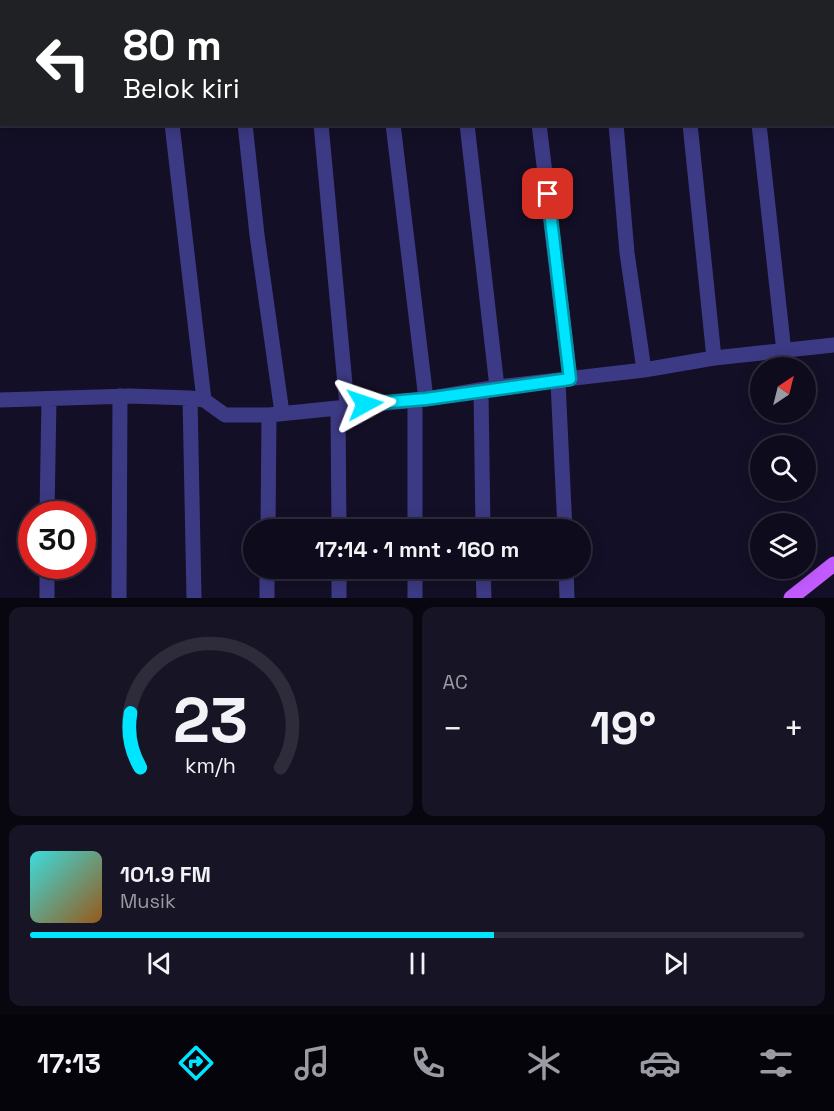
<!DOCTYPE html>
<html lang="id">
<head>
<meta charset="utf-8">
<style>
  body { margin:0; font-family:"Space Grotesk",sans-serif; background:#171425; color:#f1f3f6; height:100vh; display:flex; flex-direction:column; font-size:22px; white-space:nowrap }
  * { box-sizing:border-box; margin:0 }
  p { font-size:20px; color:#9b9ba3 }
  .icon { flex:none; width:33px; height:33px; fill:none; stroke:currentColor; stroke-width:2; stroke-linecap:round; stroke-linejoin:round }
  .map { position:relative; height:598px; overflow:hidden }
  .sheet { display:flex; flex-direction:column; gap:9px; padding:9px; background:#08060f; flex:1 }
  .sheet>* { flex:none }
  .hud { position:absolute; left:0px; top:0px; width:834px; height:126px; box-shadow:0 3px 15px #0003,0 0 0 2px #2e2b3b; background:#202124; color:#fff; overflow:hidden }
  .needle { width:39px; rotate:35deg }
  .controls { position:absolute; left:750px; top:357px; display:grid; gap:12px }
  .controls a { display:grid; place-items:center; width:66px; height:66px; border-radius:50%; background:#0e0b1c; box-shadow:0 3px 15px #0003,0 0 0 2px #2e2b3b; font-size:30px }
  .speed { position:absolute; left:18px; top:501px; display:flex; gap:12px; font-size:30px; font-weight:700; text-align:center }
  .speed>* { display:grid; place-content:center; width:78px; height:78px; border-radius:50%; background:#0e0b1c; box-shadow:0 3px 15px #0003,0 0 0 2px #2e2b3b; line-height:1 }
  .speed .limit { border:9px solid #d22; background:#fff; color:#111 }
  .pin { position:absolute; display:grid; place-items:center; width:51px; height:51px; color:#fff; margin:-26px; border-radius:12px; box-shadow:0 3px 9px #0006 }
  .me { position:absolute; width:66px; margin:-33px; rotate:85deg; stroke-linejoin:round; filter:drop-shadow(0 0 4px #0008) }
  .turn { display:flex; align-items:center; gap:21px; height:126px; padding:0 24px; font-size:27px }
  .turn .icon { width:78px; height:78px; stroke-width:2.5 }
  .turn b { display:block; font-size:42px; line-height:51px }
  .big { font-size:45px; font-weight:600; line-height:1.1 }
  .sheet .widget { flex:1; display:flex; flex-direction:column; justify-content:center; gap:9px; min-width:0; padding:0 21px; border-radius:12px; background:#171425 }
  .sheet .dial { align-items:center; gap:0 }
  .dial svg { height:156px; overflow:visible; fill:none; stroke:#2e2b3b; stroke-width:7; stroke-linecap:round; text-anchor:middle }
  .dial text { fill:#f1f3f6; stroke:none }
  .song { display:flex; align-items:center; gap:18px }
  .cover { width:72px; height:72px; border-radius:9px; background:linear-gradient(135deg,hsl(180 70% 55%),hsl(30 70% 35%)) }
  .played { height:6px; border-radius:3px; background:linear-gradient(90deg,#00e5ff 60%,#2e2b3b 60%) }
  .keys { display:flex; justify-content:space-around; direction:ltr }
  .heat { display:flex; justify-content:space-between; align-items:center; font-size:33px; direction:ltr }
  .sheet .tiles { flex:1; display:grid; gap:9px; grid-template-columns:1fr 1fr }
  .widget:last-child { grid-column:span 2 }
  .trip { position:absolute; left:243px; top:519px; width:348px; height:60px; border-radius:30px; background:#0e0b1c; box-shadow:0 3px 15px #0003,0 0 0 2px #2e2b3b; font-weight:600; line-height:60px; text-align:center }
  .dock { display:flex; height:96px; justify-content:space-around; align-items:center; background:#06040b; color:#9b9ba3 }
  .dock .icon { width:42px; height:42px }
  .dock .current { color:#00e5ff }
  .dock b { font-size:27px; color:#f1f3f6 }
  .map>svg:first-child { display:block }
</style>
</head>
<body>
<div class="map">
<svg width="834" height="598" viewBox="0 0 834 598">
  <rect width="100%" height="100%" fill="#130f26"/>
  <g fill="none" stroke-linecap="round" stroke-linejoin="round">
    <path stroke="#3d3a85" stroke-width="15" d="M452,0V2
      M524,0V2
      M598,0V2
      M695,0L696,2
      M708,0L709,2
      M773,0V2
      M378,1V2
      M834,113V115
      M172,124L204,400
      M245,124L257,235L282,413
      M321,124L347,406
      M393,124L426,399
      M467,124L497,387
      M539,124L570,379
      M616,124L627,253L644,370
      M690,124L714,358
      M759,124L784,352
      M558,382L565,530
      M481,391L483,530
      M190,398L194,598
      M0,400L130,396L190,398L204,400L225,415H269L426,399L497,387L644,370L714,358L834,345
      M338,408L339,530
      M47,514L49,399
      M268,530L269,415
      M415,530V400
      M339,568V598
      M483,568L484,598
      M566,568L567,598
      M47,598V566
      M119,598L120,396
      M267,598V568
      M415,598V568"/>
    <path stroke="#c25bff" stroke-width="15" d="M791,598L834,564"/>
  </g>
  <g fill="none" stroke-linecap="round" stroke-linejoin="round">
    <defs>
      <path id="route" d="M365,404L426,399L570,379L548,194"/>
    </defs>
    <use href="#route" stroke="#0095a6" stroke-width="15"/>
    <use href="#route" stroke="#00e5ff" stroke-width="10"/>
  </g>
</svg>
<div class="controls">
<a><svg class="needle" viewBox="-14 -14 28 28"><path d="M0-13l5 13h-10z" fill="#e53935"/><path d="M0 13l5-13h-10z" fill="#9b9ba3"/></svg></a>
<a><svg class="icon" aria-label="search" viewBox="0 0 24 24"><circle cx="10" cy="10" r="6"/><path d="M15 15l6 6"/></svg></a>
<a><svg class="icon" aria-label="layers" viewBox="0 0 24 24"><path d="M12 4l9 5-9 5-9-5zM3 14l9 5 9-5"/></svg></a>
</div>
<div class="speed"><div class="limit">30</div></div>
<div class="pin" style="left:548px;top:194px;background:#d93025"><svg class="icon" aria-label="arrive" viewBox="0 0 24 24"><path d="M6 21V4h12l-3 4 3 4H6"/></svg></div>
<svg class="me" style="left:365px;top:404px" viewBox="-20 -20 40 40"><path d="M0-17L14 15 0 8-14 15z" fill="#00e5ff" stroke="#fff" stroke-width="4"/></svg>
<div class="trip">17:14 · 1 mnt · 160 m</div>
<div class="hud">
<div class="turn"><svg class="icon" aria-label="left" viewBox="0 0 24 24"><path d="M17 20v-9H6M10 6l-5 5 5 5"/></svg><div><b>80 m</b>Belok kiri</div></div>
</div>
</div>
<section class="sheet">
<div class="tiles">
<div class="widget dial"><svg viewBox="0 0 100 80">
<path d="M14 69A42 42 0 1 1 86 69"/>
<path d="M14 69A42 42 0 0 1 9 41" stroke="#00e5ff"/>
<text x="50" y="56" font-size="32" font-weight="700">23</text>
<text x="50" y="72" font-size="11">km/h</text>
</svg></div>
<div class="widget"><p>AC</p>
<div class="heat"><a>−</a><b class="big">19°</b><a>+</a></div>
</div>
<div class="widget">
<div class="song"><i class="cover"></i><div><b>101.9 FM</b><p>Musik</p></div></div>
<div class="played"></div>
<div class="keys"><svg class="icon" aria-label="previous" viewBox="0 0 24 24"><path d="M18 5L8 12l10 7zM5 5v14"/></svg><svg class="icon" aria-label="pause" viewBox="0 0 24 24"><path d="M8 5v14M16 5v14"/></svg><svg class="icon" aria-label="next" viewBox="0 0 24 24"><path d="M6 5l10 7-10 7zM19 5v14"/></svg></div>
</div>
</div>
</section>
<nav class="dock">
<b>17:13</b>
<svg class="icon current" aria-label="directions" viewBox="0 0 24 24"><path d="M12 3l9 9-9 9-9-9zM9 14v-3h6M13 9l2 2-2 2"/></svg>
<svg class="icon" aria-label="music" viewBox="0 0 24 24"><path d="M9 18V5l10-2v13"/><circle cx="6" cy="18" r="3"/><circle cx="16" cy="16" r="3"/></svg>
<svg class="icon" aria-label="phone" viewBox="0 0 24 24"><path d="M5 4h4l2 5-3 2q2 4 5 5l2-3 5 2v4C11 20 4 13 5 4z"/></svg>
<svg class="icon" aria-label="climate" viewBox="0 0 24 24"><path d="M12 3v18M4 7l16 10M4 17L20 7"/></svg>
<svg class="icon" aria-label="car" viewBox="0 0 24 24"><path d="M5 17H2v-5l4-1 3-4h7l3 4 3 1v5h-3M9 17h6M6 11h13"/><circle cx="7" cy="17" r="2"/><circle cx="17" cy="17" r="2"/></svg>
<svg class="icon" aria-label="filters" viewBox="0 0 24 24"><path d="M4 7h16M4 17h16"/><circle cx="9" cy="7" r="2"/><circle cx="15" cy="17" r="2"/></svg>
</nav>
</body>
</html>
